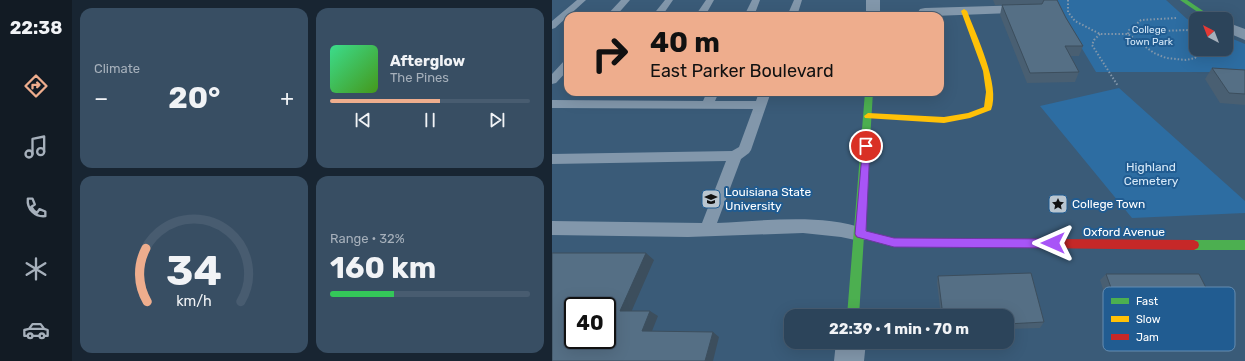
<!DOCTYPE html>
<html lang="en">
<head>
<meta charset="utf-8">
<style>
  body { margin:0; font-family:Rubik,sans-serif; background:#384e63; color:#f1f3f6; height:100vh; display:flex; flex-direction:column; font-size:15px; white-space:nowrap }
  * { box-sizing:border-box; margin:0 }
  p { font-size:13px; color:#a6b0bb }
  .icon { flex:none; width:22px; height:22px; fill:none; stroke:currentColor; stroke-width:2; stroke-linecap:round; stroke-linejoin:round }
  .map { position:relative; flex:1; overflow:hidden }
  .panel { display:flex; flex-direction:column; gap:8px; padding:8px; background:#182532; width:480px }
  .panel>* { flex:none }
  .hud { position:absolute; left:12px; top:12px; width:380px; height:84px; border-radius:12px; box-shadow:0 4px 16px #0002,0 0 0 1px #485c70; background:#eead8d; color:#111; overflow:hidden }
  .needle { width:26px; rotate:318deg }
  .tools { position:absolute; left:637px; top:12px; display:grid; gap:8px }
  .tools a { display:grid; place-items:center; width:44px; height:44px; border-radius:8px; background:#2c445a; box-shadow:0 4px 16px #0002,0 0 0 1px #485c70; font-size:20px }
  .speed { position:absolute; left:12px; top:297px; display:flex; gap:8px; font-size:20px; font-weight:700; text-align:center }
  .speed>* { display:grid; place-content:center; width:52px; height:52px; border-radius:50%; background:#2c445a; box-shadow:0 4px 16px #0002,0 0 0 1px #485c70; line-height:1 }
  .speed .limit { border:2px solid #111; border-radius:6px; background:#fff; color:#111 }
  .pin { position:absolute; display:grid; place-items:center; width:34px; height:34px; color:#fff; margin:-17px; border:2px solid #fff; border-radius:50%; box-shadow:0 1px 4px #0007 }
  .me { position:absolute; width:44px; margin:-22px; rotate:270deg; stroke-linejoin:round; filter:drop-shadow(0 0 3px #0008) }
  .turn { display:flex; align-items:center; gap:14px; height:84px; padding:0 20px; font-size:18px }
  .turn .icon { width:52px; height:52px; stroke-width:2.5 }
  .turn b { display:block; font-size:28px; line-height:34px }
  .big { font-size:30px; font-weight:700; line-height:1.1 }
  .panel .tile { flex:1; display:flex; flex-direction:column; justify-content:center; gap:6px; min-width:0; padding:0 14px; border-radius:12px; background:#384e63 }
  .panel .dial { align-items:center; gap:0 }
  .dial svg { height:104px; overflow:visible; fill:none; stroke:#485c70; stroke-width:7; stroke-linecap:round; text-anchor:middle }
  .dial text { fill:#f1f3f6; stroke:none }
  .song { display:flex; align-items:center; gap:12px }
  .cover { width:48px; height:48px; border-radius:6px; background:linear-gradient(135deg,hsl(150 70% 55%),hsl(100 70% 35%)) }
  .played { height:4px; border-radius:2px; background:linear-gradient(90deg,#eead8d 55%,#485c70 55%) }
  .keys { display:flex; justify-content:space-around; direction:ltr }
  .heat { display:flex; justify-content:space-between; align-items:center; font-size:22px; direction:ltr }
  .charge { height:6px; border-radius:3px; background:linear-gradient(90deg,#34c759 32%,#485c70 0) }
  .panel .tiles { flex:1; display:grid; gap:8px; grid-template-columns:repeat(2,1fr) }
  .trip { position:absolute; left:232px; top:309px; width:230px; height:40px; border-radius:12px; background:#2c445a; box-shadow:0 4px 16px #0002,0 0 0 1px #485c70; font-weight:700; line-height:40px; text-align:center }
  main { display:flex; flex:1; min-height:0 }
  .dock { display:flex; flex-direction:column; width:72px; justify-content:space-around; align-items:center; background:#121b24; color:#a6b0bb }
  .dock .icon { width:28px; height:28px }
  .dock .current { color:#eead8d }
  .dock b { font-size:18px; color:#f1f3f6 }
  .map>svg:first-child { display:block }
</style>
</head>
<body>
<main>
<nav class="dock">
<b>22:38</b>
<svg class="icon current" aria-label="directions" viewBox="0 0 24 24"><path d="M12 3l9 9-9 9-9-9zM9 14v-3h6M13 9l2 2-2 2"/></svg>
<svg class="icon" aria-label="music" viewBox="0 0 24 24"><path d="M9 18V5l10-2v13"/><circle cx="6" cy="18" r="3"/><circle cx="16" cy="16" r="3"/></svg>
<svg class="icon" aria-label="phone" viewBox="0 0 24 24"><path d="M5 4h4l2 5-3 2q2 4 5 5l2-3 5 2v4C11 20 4 13 5 4z"/></svg>
<svg class="icon" aria-label="climate" viewBox="0 0 24 24"><path d="M12 3v18M4 7l16 10M4 17L20 7"/></svg>
<svg class="icon" aria-label="car" viewBox="0 0 24 24"><path d="M5 17H2v-5l4-1 3-4h7l3 4 3 1v5h-3M9 17h6M6 11h13"/><circle cx="7" cy="17" r="2"/><circle cx="17" cy="17" r="2"/></svg>
</nav>
<section class="panel">
<div class="tiles">
<div class="tile"><p>Climate</p>
<div class="heat"><a>−</a><b class="big">20°</b><a>+</a></div>
</div>
<div class="tile">
<div class="song"><i class="cover"></i><div><b>Afterglow</b><p>The Pines</p></div></div>
<div class="played"></div>
<div class="keys"><svg class="icon" aria-label="previous" viewBox="0 0 24 24"><path d="M18 5L8 12l10 7zM5 5v14"/></svg><svg class="icon" aria-label="pause" viewBox="0 0 24 24"><path d="M8 5v14M16 5v14"/></svg><svg class="icon" aria-label="next" viewBox="0 0 24 24"><path d="M6 5l10 7-10 7zM19 5v14"/></svg></div>
</div>
<div class="tile dial"><svg viewBox="0 0 100 80">
<path d="M14 69A42 42 0 1 1 86 69"/>
<path d="M14 69A42 42 0 0 1 13 28" stroke="#eead8d"/>
<text x="50" y="56" font-size="32" font-weight="700">34</text>
<text x="50" y="72" font-size="11">km/h</text>
</svg></div>
<div class="tile"><p>Range · 32%</p><b class="big">160 km</b><div class="charge"></div></div>
</div>
</section>
<div class="map">
<svg width="693" height="361" viewBox="0 0 693 361">
  <rect width="100%" height="100%" fill="#3a5b78"/>
  <path fill="#2d6da2" d="M501,0H614L635,19L644,23V49H674V36L693,44V72H544Z
    M567,88L693,201V213L580,218L488,106Z"/>
  <g fill="none" stroke-linecap="round" stroke-linejoin="round">
    <path stroke="#8297ab" stroke-width="2" stroke-dasharray="1.5 2" stroke-linecap="butt" d="M516,0V12L523,21L548,34H576L602,53L614,58L634,60L643,58L649,49
      M624,18L589,20L580,28L611,31L634,30L640,31L644,35
      M548,34L542,40L540,45L566,86
      M576,34L577,30L580,28"/>
    <path fill="#8297ab" fill-rule="evenodd" d="M25,0H34L3,28L0,29V21Z
      M69,0H78L64,16H54Z
      M113,0H121L110,16H100Z
      M154,0H162L153,16H143Z
      M200,0H208L202,16H192Z
      M242,0H250L245,16H235Z
      M16,60V70L4,83L0,84V74L12,61Z
      M155,92H167L163,101H204L207,92H219L199,150L197,153L189,159L165,223C213,221 267,213 314,229L316,234L314,239L308,241L289,237L251,233L136,237L0,235V221L150,223L174,161L0,164V154L180,151L187,147L201,109L0,108V100L151,101Z"/>
    <path fill="#8297ab" fill-rule="evenodd" d="M314,0H328V16H314Z
      M478,5L483,6L485,9L483,12L382,16L368,15L366,12L368,9L373,8Z
      M674,22L693,29V40L674,32Z
      M284,342H314L312,361H282Z"/>
    <path fill="#4caf50" fill-rule="evenodd" d="M628,0H635L663,19H656Z
      M313,92H321L307,316H295Z
      M642,240H693V250H642L638,248L637,245L638,242Z"/>
    <path fill="#ffc107" fill-rule="evenodd" d="M412,9L415,11C424,35 449,86 439,110L418,118L392,123L313,118L312,116L316,113L392,117L416,113L432,107L434,92L431,71L409,11Z"/>
    <path fill="#c62828" fill-rule="evenodd" d="M308,230L342,238L642,240L646,242L647,245L646,248L642,250L342,246L304,237L303,234L304,231Z"/>
  </g>
  <path fill="#495f72" d="M441,0H505L514,18L531,46L527,56H518L527,72L523,82L475,83L448,15L450,5L485,4H482L443,5Z
    M660,68L693,70V105L668,103L653,79Z
    M554,274L674,327L664,332L565,331L548,280Z
    M386,276L492,322L488,328L455,329V316H389L385,283Z"/>
  <path fill="#3c4e5d" d="M94,253L102,260L77,317L68,311Z
    M98,311L106,316L98,336L90,331Z
    M161,332L167,337L161,361H153Z"/>
  <path fill="#556f85" stroke="#3c4e5d" fill-rule="evenodd" d="M492,0H505L514,18L531,46H513L527,72L478,73L450,5L490,4Z
    M660,68L693,70V94L677,93Z
    M0,253H94L68,311H98L90,331L161,332L153,361H0ZM21,306H55V340H21Z
    M479,273L492,322L455,324V316H391L386,276Z
    M554,274H647L674,327L573,326Z"/>
  <path fill="#a855f7" stroke="#6d37a1" d="M311,143H317L318,146L314,231L342,238L501,239L505,240L507,243L505,246L501,248L342,247L305,237L303,234Z"/>
  <defs>
    <symbol id="university-square" viewBox="-11 -11 22 22"><rect x="-9" y="-9" width="18" height="18" rx="4" fill="#bac6d0" stroke="#215c91"/><path d="M0-5L7-2L0 1L-7-2ZM-4 1L0 2.5L4 1V4Q0 6-4 4Z" fill="#111"/></symbol>
    <symbol id="sight-square" viewBox="-11 -11 22 22"><rect x="-9" y="-9" width="18" height="18" rx="4" fill="#bac6d0" stroke="#215c91"/><path d="M0-6L1.8-2.2L6-1.7L2.9 1.2L3.7 5.4L0 3.3L-3.7 5.4L-2.9 1.2L-6-1.7L-1.8-2.2Z" fill="#111"/></symbol>
  </defs>
  <g fill-rule="evenodd">
    <use href="#university-square" x="148" y="188" width="22" height="22"/>
    <use href="#sight-square" x="495" y="193" width="22" height="22"/>
  </g>
  <g text-anchor="middle" dominant-baseline="central" stroke-width="4" stroke-linejoin="round" paint-order="stroke">
    <g font-size="10" fill="#d7eaf9" stroke="#215c91">
      <text x="597" y="30">College<tspan x="597" dy="12">Town Park</tspan></text>
    </g>
    <g font-size="12" fill="#d7eaf9" stroke="#215c91">
      <text x="599" y="167">Highland<tspan x="599" dy="14">Cemetery</tspan></text>
    </g>
    <g font-size="12" fill="#fff" stroke="#215c91" text-anchor="start">
      <text x="173" y="192">Louisiana State<tspan x="173" dy="14">University</tspan></text>
      <text x="520" y="204">College Town</text>
    </g>
    <g font-size="12" fill="#fff" stroke="#215c91">
      <text x="572" y="232">Oxford Avenue</text>
    </g>
  </g>
  <rect x="551" y="287" width="132" height="64" rx="6" fill="#215c91" stroke="#648db2" stroke-width="1"/>
  <rect x="559" y="298" width="18" height="6" fill="#4caf50"/>
  <rect x="559" y="316" width="18" height="6" fill="#ffc107"/>
  <rect x="559" y="334" width="18" height="6" fill="#c62828"/>
  <g font-size="11" fill="#fff">
    <text x="584" y="305">Fast</text>
    <text x="584" y="323">Slow</text>
    <text x="584" y="341">Jam</text>
  </g>
</svg>
<div class="tools">
<a><svg class="needle" viewBox="-14 -14 28 28"><path d="M0-13l5 13h-10z" fill="#e53935"/><path d="M0 13l5-13h-10z" fill="#a6b0bb"/></svg></a>
</div>
<div class="speed"><div class="limit">40</div></div>
<div class="pin" style="left:314px;top:146px;background:#d93025"><svg class="icon" aria-label="arrive" viewBox="0 0 24 24"><path d="M6 21V4h12l-3 4 3 4H6"/></svg></div>
<svg class="me" style="left:501px;top:243px" viewBox="-20 -20 40 40"><path d="M0-17L14 15 0 8-14 15z" fill="#a855f7" stroke="#fff" stroke-width="4"/></svg>
<div class="trip">22:39 · 1 min · 70 m</div>
<div class="hud">
<div class="turn"><svg class="icon" aria-label="right" viewBox="0 0 24 24"><path d="M7 20v-9h11M14 6l5 5-5 5"/></svg><div><b>40 m</b>East Parker Boulevard</div></div>
</div>
</div>
</main>
</body>
</html>
